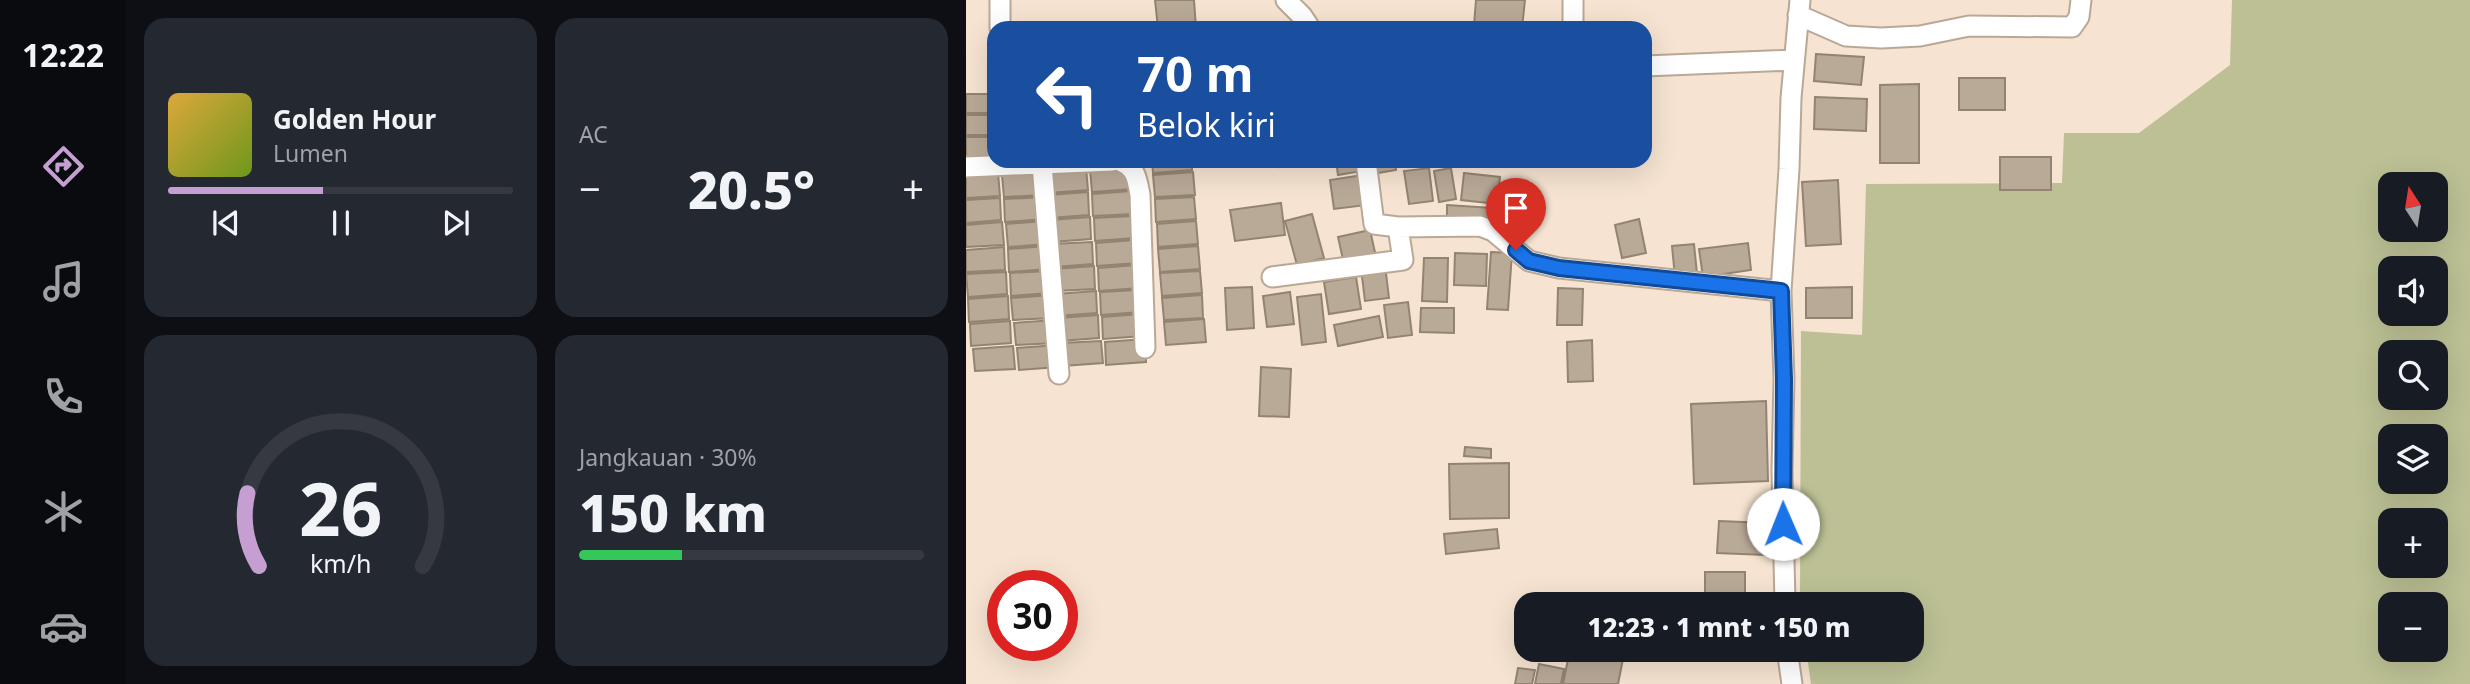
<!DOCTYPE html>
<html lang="id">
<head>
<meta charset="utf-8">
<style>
  body { margin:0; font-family:"Noto Sans",sans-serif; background:#242831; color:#f1f3f6; height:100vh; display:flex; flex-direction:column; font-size:26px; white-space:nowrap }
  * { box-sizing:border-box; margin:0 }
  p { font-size:23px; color:#9ea1a6 }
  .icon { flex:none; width:38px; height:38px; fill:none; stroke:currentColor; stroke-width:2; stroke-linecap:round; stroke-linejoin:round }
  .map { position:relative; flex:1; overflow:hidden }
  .panel { display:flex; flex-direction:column; gap:18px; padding:18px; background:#0d0f14; width:840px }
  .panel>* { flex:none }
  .banner { position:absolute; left:21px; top:21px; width:665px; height:147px; border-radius:21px; box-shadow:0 7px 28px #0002; background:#1a4fa0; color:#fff; overflow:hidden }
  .needle { width:46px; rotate:348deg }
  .controls { position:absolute; left:1412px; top:172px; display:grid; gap:14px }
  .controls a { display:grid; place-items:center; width:70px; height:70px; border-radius:14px; background:#171b24; box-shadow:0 7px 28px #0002; font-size:35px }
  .speed { position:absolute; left:21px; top:570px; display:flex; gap:14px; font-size:35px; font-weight:700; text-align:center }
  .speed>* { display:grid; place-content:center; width:91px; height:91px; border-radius:50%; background:#171b24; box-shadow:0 7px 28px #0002; line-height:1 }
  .speed .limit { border:10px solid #d22; background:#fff; color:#111 }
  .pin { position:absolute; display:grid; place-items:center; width:60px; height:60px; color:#fff; margin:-72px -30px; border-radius:50% 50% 50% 0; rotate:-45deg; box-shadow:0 0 7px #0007 }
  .pin .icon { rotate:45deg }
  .me { position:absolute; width:77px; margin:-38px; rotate:359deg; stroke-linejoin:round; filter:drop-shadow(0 0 5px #0008) }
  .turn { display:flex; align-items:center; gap:24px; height:147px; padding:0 35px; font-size:32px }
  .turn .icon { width:91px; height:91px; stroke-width:2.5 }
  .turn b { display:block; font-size:49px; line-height:60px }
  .big { font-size:52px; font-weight:800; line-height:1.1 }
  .panel .tile { flex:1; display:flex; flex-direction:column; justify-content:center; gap:10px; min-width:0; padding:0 24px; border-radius:21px; background:#242831 }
  .panel .dial { align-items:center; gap:0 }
  .dial svg { height:182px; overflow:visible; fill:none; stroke:#363941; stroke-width:7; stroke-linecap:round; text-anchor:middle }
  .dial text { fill:#f1f3f6; stroke:none }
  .song { display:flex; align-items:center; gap:21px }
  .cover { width:84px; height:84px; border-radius:10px; background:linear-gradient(135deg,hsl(40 70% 55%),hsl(80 70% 35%)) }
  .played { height:7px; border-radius:4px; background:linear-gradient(90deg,#c59fd2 45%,#363941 45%) }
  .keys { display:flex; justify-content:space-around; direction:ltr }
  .heat { display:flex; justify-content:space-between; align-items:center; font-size:38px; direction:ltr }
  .charge { height:10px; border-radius:5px; background:linear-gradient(90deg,#34c759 30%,#363941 0) }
  .panel .tiles { flex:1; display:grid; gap:18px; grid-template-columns:repeat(2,1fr) }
  .trip { position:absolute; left:548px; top:592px; width:410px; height:70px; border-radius:21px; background:#171b24; box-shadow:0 7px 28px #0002; font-weight:800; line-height:70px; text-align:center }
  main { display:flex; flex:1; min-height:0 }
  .tabs { display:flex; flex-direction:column; width:126px; justify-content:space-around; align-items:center; background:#090b0e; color:#9ea1a6 }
  .tabs .icon { width:49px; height:49px }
  .tabs .selected { color:#c59fd2 }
  .tabs b { font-size:32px; color:#f1f3f6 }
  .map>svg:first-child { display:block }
</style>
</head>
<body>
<main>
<nav class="tabs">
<b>12:22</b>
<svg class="icon selected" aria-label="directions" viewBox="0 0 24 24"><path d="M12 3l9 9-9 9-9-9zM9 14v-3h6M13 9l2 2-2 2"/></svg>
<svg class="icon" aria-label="music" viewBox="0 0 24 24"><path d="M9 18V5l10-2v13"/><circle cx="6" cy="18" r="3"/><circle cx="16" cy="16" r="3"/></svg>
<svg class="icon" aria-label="phone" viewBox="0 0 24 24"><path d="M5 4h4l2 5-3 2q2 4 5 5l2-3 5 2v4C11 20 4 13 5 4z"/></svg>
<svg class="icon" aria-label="climate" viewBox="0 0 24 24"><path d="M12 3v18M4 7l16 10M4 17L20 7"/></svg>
<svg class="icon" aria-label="car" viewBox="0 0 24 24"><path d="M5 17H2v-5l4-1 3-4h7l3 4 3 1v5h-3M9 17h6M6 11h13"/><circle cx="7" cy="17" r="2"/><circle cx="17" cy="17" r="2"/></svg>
</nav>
<section class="panel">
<div class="tiles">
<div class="tile">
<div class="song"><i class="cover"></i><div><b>Golden Hour</b><p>Lumen</p></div></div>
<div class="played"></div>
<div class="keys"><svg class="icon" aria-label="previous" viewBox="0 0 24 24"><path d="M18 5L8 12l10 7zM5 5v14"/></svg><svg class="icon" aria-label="pause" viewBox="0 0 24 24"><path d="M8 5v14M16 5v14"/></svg><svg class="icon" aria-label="next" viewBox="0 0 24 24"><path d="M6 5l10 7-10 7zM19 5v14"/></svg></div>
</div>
<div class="tile"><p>AC</p>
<div class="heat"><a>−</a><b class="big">20.5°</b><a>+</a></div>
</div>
<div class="tile dial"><svg viewBox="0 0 100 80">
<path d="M14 69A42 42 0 1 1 86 69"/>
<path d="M14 69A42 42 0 0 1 9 37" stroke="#c59fd2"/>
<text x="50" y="56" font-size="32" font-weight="700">26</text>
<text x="50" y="72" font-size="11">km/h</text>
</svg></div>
<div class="tile"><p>Jangkauan · 30%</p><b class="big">150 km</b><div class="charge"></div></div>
</div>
</section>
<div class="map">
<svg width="1504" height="684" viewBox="0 0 1504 684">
  <rect width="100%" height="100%" fill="#f6e3d1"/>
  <path fill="#bcc094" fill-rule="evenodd" d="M1266,0H1504V684H845L840,649H945V604H835L834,599L835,331L896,335L900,184L1096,183L1098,133H1173L1264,65ZM1424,184H1470V229H1424ZM1424,268H1470V313H1424ZM1424,352H1470V397H1424ZM1424,436H1470V481H1424ZM1424,520H1470V565H1424ZM1424,604H1470V649H1424Z"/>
  <path fill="#b9a997" stroke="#938472" stroke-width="2" d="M189,0H228L230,28H192Z
    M510,0H559L556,28L508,25Z
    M850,54L898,57L895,85L848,81Z
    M993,78H1039V110H993Z
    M953,84V163H914V85Z
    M0,94H28V113H0Z
    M849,97L901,99L900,131L848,129Z
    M0,115H28V135H0Z
    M0,137H28V157H0Z
    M1034,157H1085V190H1034Z
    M186,161H226V170L187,173Z
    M312,161H350L313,167Z
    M370,161H395L396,171L372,175Z
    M404,161H429L430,170L406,174Z
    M435,161H460V163L435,166Z
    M164,167L166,189L126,192L124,169Z
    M120,168L122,190L82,193L81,170Z
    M463,168L467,201L443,204L438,171Z
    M485,168L490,199L473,202L468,171Z
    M76,172L77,195L38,197L36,175Z
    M227,172L229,195L189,197L187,175Z
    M32,173L34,196L0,198V176Z
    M498,173L534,177L531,204L495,200Z
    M397,175L401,205L368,209L364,180Z
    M872,180L875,244L840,246L836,182Z
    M165,191L167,214L127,216L126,194Z
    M122,192L123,215L84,218L82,195Z
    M78,197L79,219L39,222L38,199Z
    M228,197L230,219L190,222L189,199Z
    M34,198L35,220L0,223V200Z
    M315,203L319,235L269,241L264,210Z
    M481,205L541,209L540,226L481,222Z
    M346,214L358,258L331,265L319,221Z
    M167,216L169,238L129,241L128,218Z
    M124,217L125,239L86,242L84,220Z
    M673,219L680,253L656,258L649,225Z
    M79,221L81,244L42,247L40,224Z
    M230,221L232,244L192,247L191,224Z
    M36,222L38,245L0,247V225Z
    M404,230L410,257L378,264L372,237Z
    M169,240L171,263L131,266L130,243Z
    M126,242L127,264L88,267L86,244Z
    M782,243L785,270L737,277L733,249Z
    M728,244L731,274L709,277L706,246Z
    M81,246L83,269L43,272L42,249Z
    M232,246L234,269L194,272L192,249Z
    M38,247L39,270L0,272V250Z
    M525,252L546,253L542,310L521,309Z
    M489,253L521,254L520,286L488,285Z
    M458,258H482L481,302L456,301Z
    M171,265L173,288L133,291L132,268Z
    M419,265L423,298L399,301L395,268Z
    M128,266L129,289L90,291L88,269Z
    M83,271L85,293L45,296L44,273Z
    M234,271L236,293L196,296L194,273Z
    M40,272L41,294L2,297L0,274Z
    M390,277L395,309L363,314L358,282Z
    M286,287L288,328L261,330L259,288Z
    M886,287V318H840V288Z
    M592,288L617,289L616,325H591Z
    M173,290L175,312L135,315L134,292Z
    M130,291L131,313L91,316L90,294Z
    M324,292L328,324L301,327L297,296Z
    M355,294L360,342L336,345L331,297Z
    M85,295L87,318L47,320L45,298Z
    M236,295L237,318L198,320L196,298Z
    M42,296L43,319L3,322L2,299Z
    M442,302L446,335L422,338L418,305Z
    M455,308H488V333L454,332Z
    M175,314L177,336L137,339L136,317Z
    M132,315L133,338L94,341L92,318Z
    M413,316L417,337L372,346L368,325Z
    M238,319L240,342L200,345L198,322Z
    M88,320L90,343L50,345L48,323Z
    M44,321L45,343L5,346L4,324Z
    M179,339L180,362L140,365L139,342Z
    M626,340L627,381L602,382L601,342Z
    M135,341L137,363L97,366L95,343Z
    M91,345L92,367L53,370L51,348Z
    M47,346L49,369L9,371L7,349Z
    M295,367L325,369L323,417L293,416Z
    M800,401L802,481L728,484L725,404Z
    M499,447L525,449V458L498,456Z
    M543,463V518L484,519L483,464Z
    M753,521L801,523L799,555L751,553Z
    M531,529L533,548L480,554L478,534Z
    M739,572H779V604H739Z
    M604,649H631L658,654L652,684H597Z
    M573,664L598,669L595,684H569Z
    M552,668L569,670L566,684H549Z"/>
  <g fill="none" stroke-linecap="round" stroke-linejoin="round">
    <defs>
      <path id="street" d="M34,0V28
        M320,0L336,16L344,28
        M607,0V28
        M832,15L880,36L915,38L954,36L1003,26L1106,27L1113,17L1115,0
        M679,66L828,60
        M154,161C170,167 171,179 174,195L179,348
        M76,164L93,374
        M0,167L146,161
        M432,227L514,226L527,231L563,261L593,268L815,291
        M306,277L437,260L432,227L408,224L400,161
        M819,604L816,470L818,379L815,291L823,169L825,98L834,0
        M821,649L826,684"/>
    </defs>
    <use href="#street" stroke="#baa897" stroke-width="23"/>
    <use href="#street" stroke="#fff" stroke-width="19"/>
  </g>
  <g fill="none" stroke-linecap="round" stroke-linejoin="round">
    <defs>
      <path id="route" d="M550,250L563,261L593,268L815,291L818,379L817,524"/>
    </defs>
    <use href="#route" stroke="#114b97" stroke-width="18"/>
    <use href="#route" stroke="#1a73e8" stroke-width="12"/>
  </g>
</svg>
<div class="controls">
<a><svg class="needle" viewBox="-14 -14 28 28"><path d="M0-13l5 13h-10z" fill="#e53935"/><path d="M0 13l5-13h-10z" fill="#9ea1a6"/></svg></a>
<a><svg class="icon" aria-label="sound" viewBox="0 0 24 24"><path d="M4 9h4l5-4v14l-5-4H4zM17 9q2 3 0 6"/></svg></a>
<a><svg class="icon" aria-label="search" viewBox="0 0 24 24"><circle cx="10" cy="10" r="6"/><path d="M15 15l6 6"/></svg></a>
<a><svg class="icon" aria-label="layers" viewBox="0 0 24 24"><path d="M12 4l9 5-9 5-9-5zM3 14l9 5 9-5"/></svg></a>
<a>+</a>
<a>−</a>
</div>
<div class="speed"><div class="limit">30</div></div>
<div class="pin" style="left:550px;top:250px;background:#d93025"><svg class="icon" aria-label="arrive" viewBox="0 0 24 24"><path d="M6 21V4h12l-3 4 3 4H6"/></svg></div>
<svg class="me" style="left:817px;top:524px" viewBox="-20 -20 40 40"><circle r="19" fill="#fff"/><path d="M0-13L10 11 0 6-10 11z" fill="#1a73e8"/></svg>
<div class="trip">12:23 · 1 mnt · 150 m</div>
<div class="banner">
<div class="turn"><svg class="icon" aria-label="left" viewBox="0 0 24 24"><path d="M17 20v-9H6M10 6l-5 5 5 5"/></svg><div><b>70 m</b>Belok kiri</div></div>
</div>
</div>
</main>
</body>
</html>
